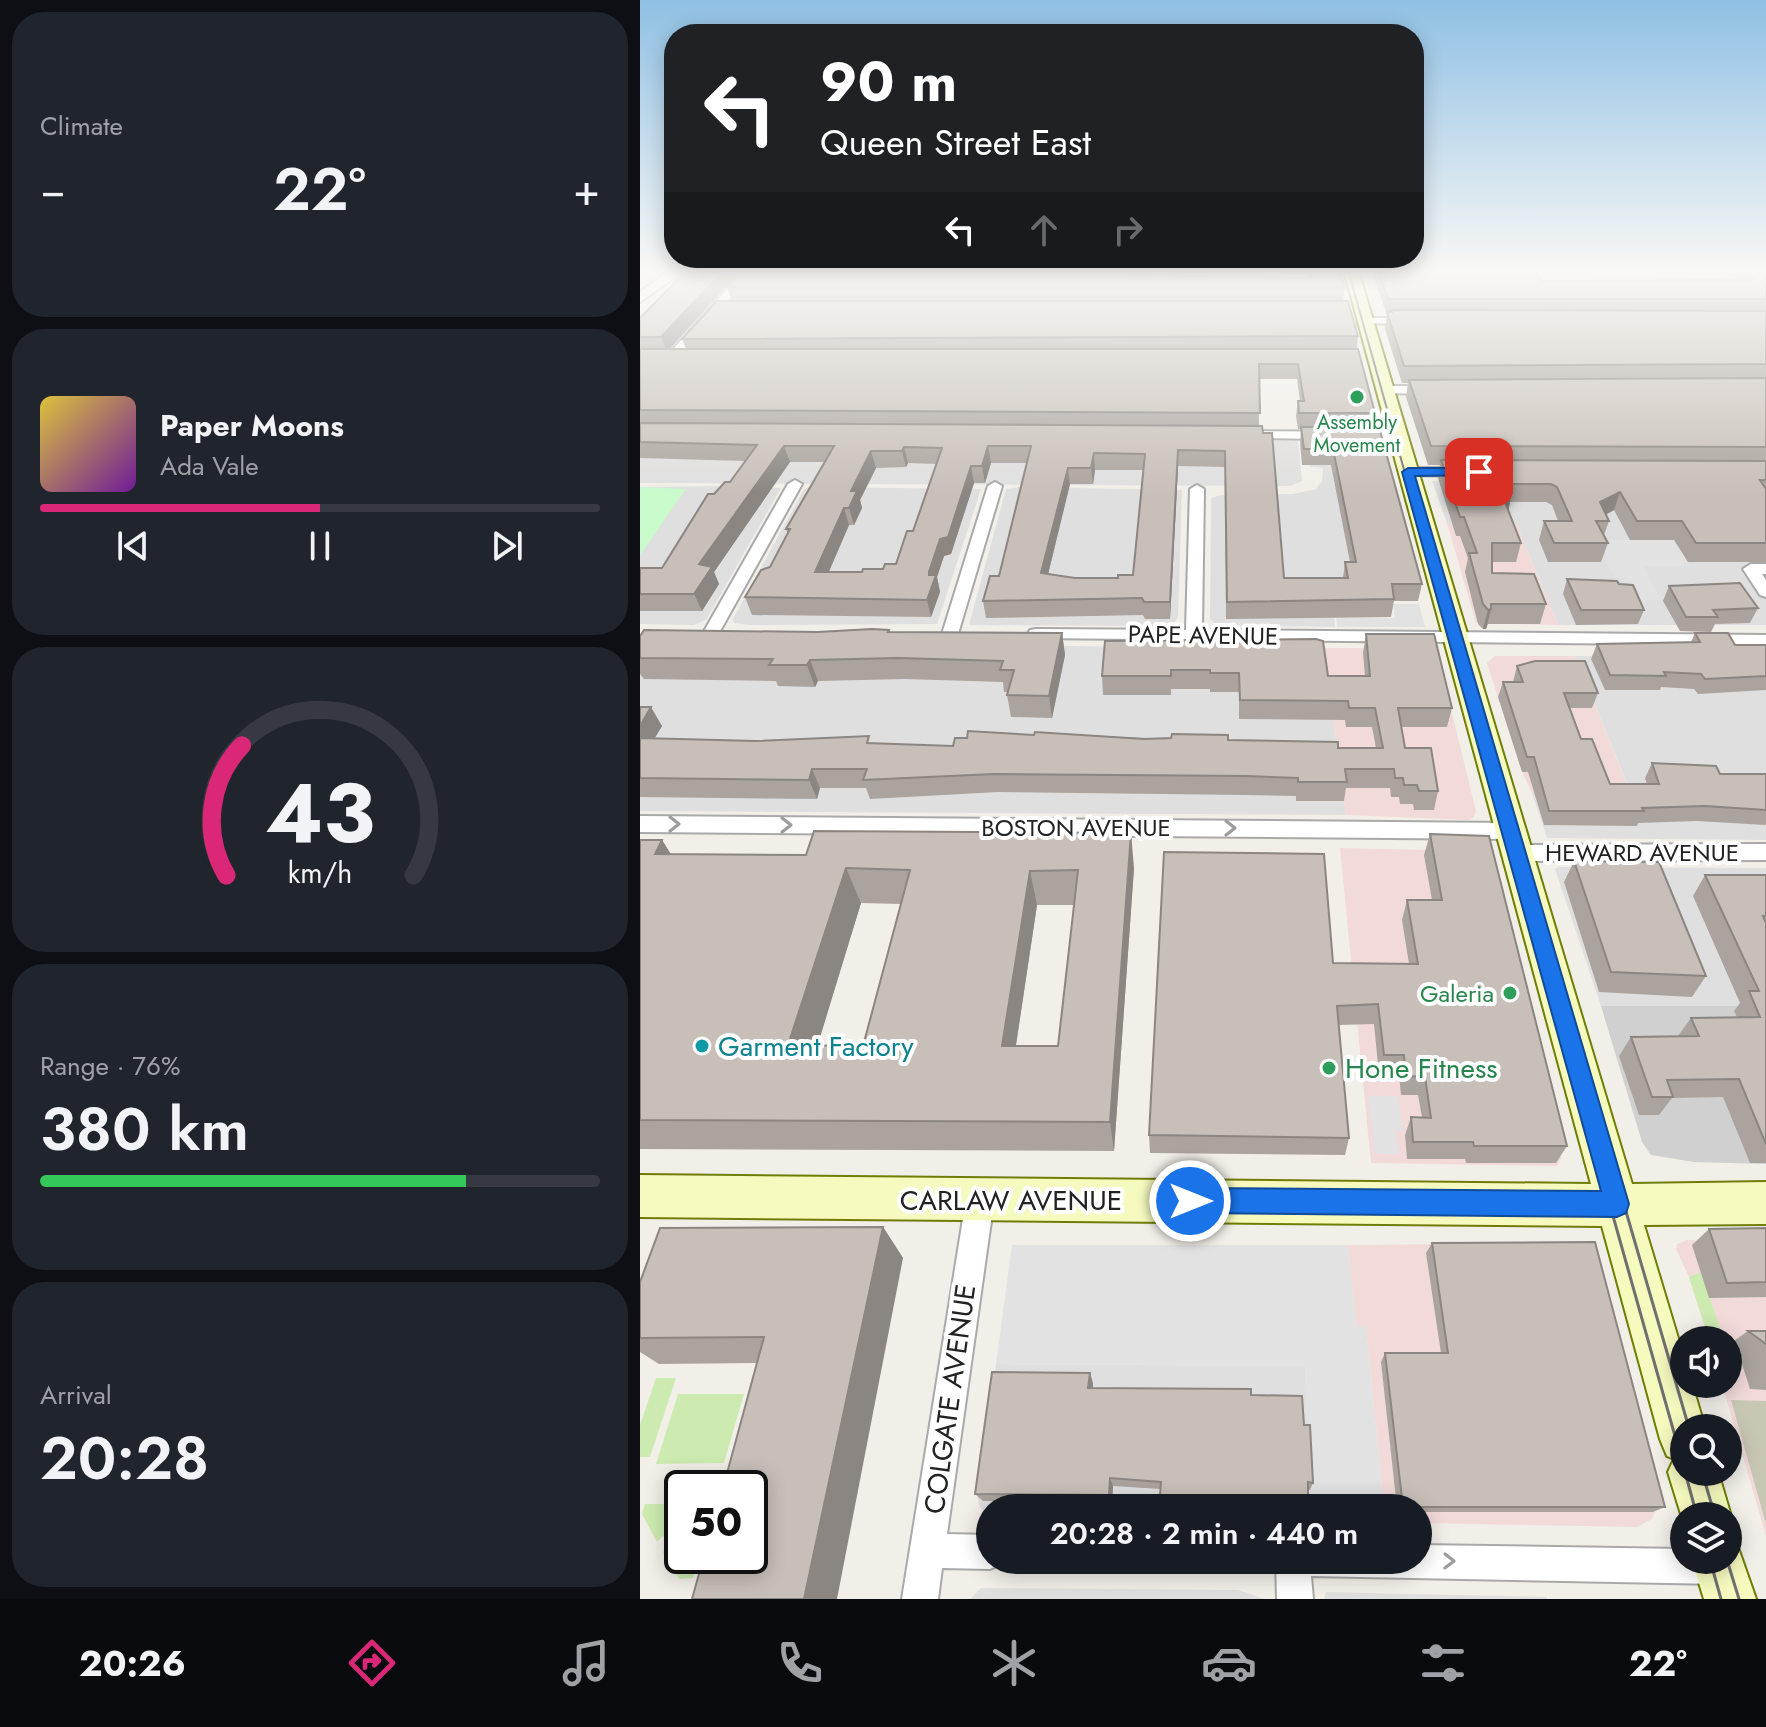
<!DOCTYPE html>
<html lang="en">
<head>
<meta charset="utf-8">
<style>
  body { margin:0; font-family:Jost,sans-serif; background:#20242c; color:#f1f3f6; height:100vh; display:flex; flex-direction:column; font-size:30px; white-space:nowrap }
  * { box-sizing:border-box; margin:0 }
  p { font-size:26px; color:#9ea1a6 }
  .icon { flex:none; width:44px; height:44px; fill:none; stroke:currentColor; stroke-width:2; stroke-linecap:round; stroke-linejoin:round }
  .map { position:relative; flex:1; overflow:hidden }
  .side { display:flex; flex-direction:column; gap:12px; padding:12px; background:#0d0f14; width:640px }
  .side>* { flex:none }
  .guide { position:absolute; left:24px; top:24px; width:760px; height:244px; border-radius:32px; box-shadow:0 4px 20px #0003; background:#202124; color:#fff; overflow:hidden }
  .fabs { position:absolute; left:1030px; top:1326px; display:grid; gap:16px }
  .fabs a { display:grid; place-items:center; width:72px; height:72px; border-radius:50%; background:#171b24; box-shadow:0 4px 20px #0003; font-size:40px }
  .speed { position:absolute; left:24px; top:1470px; display:flex; gap:16px; font-size:40px; font-weight:700; text-align:center }
  .speed>* { display:grid; place-content:center; width:104px; height:104px; border-radius:50%; background:#171b24; box-shadow:0 4px 20px #0003; line-height:1 }
  .speed .limit { border:4px solid #111; border-radius:12px; background:#fff; color:#111 }
  .pin { position:absolute; display:grid; place-items:center; width:68px; height:68px; color:#fff; margin:-34px; border-radius:16px; box-shadow:0 4px 12px #0006 }
  .me { position:absolute; width:88px; margin:-44px; rotate:90deg; stroke-linejoin:round; filter:drop-shadow(0 0 6px #0008) }
  .turn { display:flex; align-items:center; gap:28px; height:168px; padding:0 24px; font-size:36px }
  .turn .icon { width:104px; height:104px; stroke-width:2.5 }
  .turn b { display:block; font-size:56px; line-height:68px }
  .lanes { display:flex; align-items:center; height:76px; padding:0 24px; background:#0003; justify-content:center; gap:40px; direction:ltr }
  .lanes .off { opacity:.35 }
  .big { font-size:60px; font-weight:600; line-height:1.1 }
  .side .widget { flex:1; display:flex; flex-direction:column; justify-content:center; gap:12px; min-width:0; padding:0 28px; border-radius:32px; background:#20242c }
  .side .dial { align-items:center; gap:0 }
  .dial svg { height:208px; overflow:visible; fill:none; stroke:#363941; stroke-width:7; stroke-linecap:round; text-anchor:middle }
  .dial text { fill:#f1f3f6; stroke:none }
  .song { display:flex; align-items:center; gap:24px }
  .cover { width:96px; height:96px; border-radius:12px; background:linear-gradient(135deg,hsl(50 70% 55%),hsl(280 70% 35%)) }
  .played { height:8px; border-radius:4px; background:linear-gradient(90deg,#db2777 50%,#363941 50%) }
  .keys { display:flex; justify-content:space-around; direction:ltr }
  .heat { display:flex; justify-content:space-between; align-items:center; font-size:44px; direction:ltr }
  .charge { height:12px; border-radius:6px; background:linear-gradient(90deg,#34c759 76%,#363941 0) }
  .trip { position:absolute; left:336px; top:1494px; width:456px; height:80px; border-radius:40px; background:#171b24; box-shadow:0 4px 20px #0003; font-weight:600; line-height:80px; text-align:center }
  .tab-bar { display:flex; height:128px; justify-content:space-around; align-items:center; background:#090b0e; color:#9ea1a6 }
  .tab-bar .icon { width:56px; height:56px }
  .tab-bar .on { color:#db2777 }
  .tab-bar b { font-size:36px; color:#f1f3f6 }
  main { display:flex; flex:1; min-height:0 }
  .map>svg:first-child { display:block }
</style>
</head>
<body>
<main>
<section class="side">
<div class="widget"><p>Climate</p>
<div class="heat"><a>−</a><b class="big">22°</b><a>+</a></div>
</div>
<div class="widget">
<div class="song"><i class="cover"></i><div><b>Paper Moons</b><p>Ada Vale</p></div></div>
<div class="played"></div>
<div class="keys"><svg class="icon" aria-label="previous" viewBox="0 0 24 24"><path d="M18 5L8 12l10 7zM5 5v14"/></svg><svg class="icon" aria-label="pause" viewBox="0 0 24 24"><path d="M8 5v14M16 5v14"/></svg><svg class="icon" aria-label="next" viewBox="0 0 24 24"><path d="M6 5l10 7-10 7zM19 5v14"/></svg></div>
</div>
<div class="widget dial"><svg viewBox="0 0 100 80">
<path d="M14 69A42 42 0 1 1 86 69"/>
<path d="M14 69A42 42 0 0 1 20 19" stroke="#db2777"/>
<text x="50" y="56" font-size="32" font-weight="700">43</text>
<text x="50" y="72" font-size="11">km/h</text>
</svg></div>
<div class="widget"><p>Range · 76%</p><b class="big">380 km</b><div class="charge"></div></div>
<div class="widget"><p>Arrival</p><b class="big">20:28</b></div>
</section>
<div class="map">
<svg width="1126" height="1599" viewBox="0 0 1126 1599">
  <rect width="100%" height="100%" fill="#f2efe9"/>
  <path fill="#e0dfdf" d="M0,439L658,441L662,481L650,486L0,483Z
    M667,441H728L778,585L691,586L695,627L577,625L570,619L571,498L581,495L653,494L676,489L682,481L683,468L670,467Z
    M1126,477V625H918L876,523H807L792,481Z
    M93,486L141,488L66,620L54,625L0,624V487Z
    M169,487L341,489L297,624L109,625L94,623L93,619L164,489Z
    M379,487L542,490L538,617L534,623L522,626L329,625L366,489Z
    M0,643L684,648L706,815L0,811Z
    M935,656L1126,657V840L907,838L892,793L990,791Z
    M918,867L1126,868V1006H961L915,869Z
    M356,1364L665,1366L670,1508H350V1515L345,1513L339,1506L337,1493Z
    M341,1588L598,1590L625,1599H330Z
    M686,1592L907,1597V1599H684Z"/>
  <path fill="#f2dad9" d="M807,523H876L918,625L836,623Z
    M684,648H782L798,657L836,811L834,817L829,820L706,815Z
    M855,656H935L990,792L892,793L882,772L847,663Z
    M700,848L835,851L909,1106L921,1158L917,1166L731,1163Z
    M1047,1240L1126,1243V1536L1082,1384H1088V1340H1069L1049,1277L1036,1249L1037,1244Z
    M813,1244L1015,1511L1012,1519L997,1527L778,1523V1508H744L726,1327H716L708,1245Z"/>
  <path fill="#d0d0d0" d="M961,1006H1126V1164L1054,1162L1011,1155L1002,1142Z"/>
  <path fill="#c7c7b4" d="M1091,1400L1126,1401V1524Z"/>
  <path fill="#cdebb0" d="M949,270H1082L1101,289L1082,282L1084,275L1077,272L1046,274L1050,281L959,283Z
    M1061,1272L1084,1340H1069L1049,1277Z
    M16,1378H36L10,1457H0V1425Z
    M38,1394H104L84,1463L16,1464Z
    M5,1504H42V1556H59L53,1578L39,1579L23,1552L29,1545L23,1536L17,1542L2,1514Z"/>
  <path fill="#c8facc" d="M498,270H695L699,285L498,284Z
    M0,487L46,489L0,555Z"/>
  <path fill="#e2e2e2" d="M959,540H1034L1050,566H1003L1021,600H993L981,578H975L957,544Z
    M753,604H779L785,627H697L696,617L755,618Z
    M728,1096H758L763,1131H756L759,1154H735Z
    M372,1245H708L716,1326L726,1327L744,1508H670L665,1366L356,1364Z"/>
  <g fill="none" stroke-linecap="round" stroke-linejoin="round">
    <defs>
      <path id="minor" d="M104,270H115L35,360H27V356Z
        M725,318H770L775,321L770,324L721,323L720,321Z
        M745,386H793L799,390L793,394L741,393L739,390Z
        M606,431L758,432L765,436L758,440L601,438V432Z
        M768,468H826L833,472L826,476L763,475V469Z
        M155,480L162,484L79,633L71,638L65,637L63,633L148,484Z
        M355,482L362,486L318,634L316,638H304L302,634L348,486Z
        M557,485L564,489L562,630L1126,635V645L390,638L388,634L390,630L396,629L546,630L550,489Z
        M1111,564H1126V574H1122L1126,580V597L1120,595L1103,569Z
        M0,816L872,823L879,826L882,831L879,836L872,839L0,832Z
        M1126,844V860L877,861L870,859L866,853L870,847L877,845Z
        M340,1186L350,1190L354,1200L307,1534L350,1535V1560H364L362,1564L350,1569L302,1568L298,1599H262L326,1200L330,1190Z
        M778,1545L1044,1549V1560H1088V1553L1096,1567L1091,1579L1079,1584L671,1576L673,1599H637L636,1560H778Z"/>
      <path id="tertiary" d="M30,270H45L0,302V292Z"/>
      <path id="secondary" d="M704,270H718L992,1184L1126,1182V1224L1004,1225L1044,1358V1384H1052L1065,1428H1044V1472H1078L1091,1516L1088,1524V1516H1044V1524L1028,1472L1034,1459L1027,1456L1020,1439L962,1226L0,1217V1175L951,1184Z
        M1088,1538L1096,1542L1116,1599H1064L1052,1560H1088Z"/>
    </defs>
    <use href="#minor" stroke="#a9a9a9" stroke-width="4"/>
    <use href="#tertiary" stroke="#a9a9a9" stroke-width="4"/>
    <use href="#secondary" stroke="#707d05" stroke-width="4"/>
    <use href="#minor" fill="#fff" fill-rule="evenodd"/>
    <use href="#tertiary" fill="#fff" fill-rule="evenodd"/>
    <use href="#secondary" fill="#f7fabf" fill-rule="evenodd"/>
    <path stroke="#707070" stroke-width="2" d="M708,270L965,1186
      M918,975L979,1186"/>
    <path stroke="#707070" stroke-width="3" d="M964,1184L1044,1468
      M978,1184L1049,1428
      M1045,1472L1057,1516
      M1062,1472L1075,1516
      M1070,1560L1081,1599
      M1087,1560L1099,1599"/>
  </g>
  <path fill="#aba49e" fill-rule="evenodd" d="M101,270L30,349H46L42,339L92,301L87,287L497,275L667,278L668,270H698L705,287L703,301L718,336L717,348L718,349L735,413L733,427L782,584L778,601H754L751,617L586,619L585,467L538,466L530,619H505L503,615L346,618L343,601L359,576L387,463H351L345,483H334L311,554L304,556L297,577L300,592L291,617L112,615L105,597L130,567L148,534L146,529L184,462H150L74,572L79,584L62,611H0V568H22L74,494L90,482L105,461L0,458V318ZM619,379H657L660,401H658L656,416L658,429H661L660,443L662,465H691L710,562H705L703,578H644L619,426ZM268,463L297,464L273,531L256,564L243,569L222,572H189L209,525H214L222,508L220,500L236,468L266,467ZM455,470H503L493,575L478,578H435L408,574L430,484H453Z
    M731,270H894L901,281L1093,280L1084,270H1126V562H1048L1034,540H990L974,510L966,515L969,521L964,535L968,543L961,562H908L899,540L904,521H918L912,505L906,502H870L868,510L881,543L876,562H852V573L906,604L900,624H848L846,629H843L838,624L825,572L828,558L820,536H816L798,478L800,465H788L766,397L768,383H762L745,329L747,315Z
    M927,579L979,584L1004,610L998,624L936,625L923,594Z
    M1029,586L1118,608L1110,623L1075,624L1071,632L1040,631L1023,601Z
    M250,632L422,633L425,655L412,718L371,717L367,695L368,692H364L363,682L265,679L178,681L175,687L138,686L136,681L4,679L0,674V636Z
    M1055,633L1095,645H1126V690L1058,694L1054,689L1021,687L1020,690H965L951,659L957,644L1051,642Z
    M726,634L812,708L807,727H761L765,748L798,791L794,810H774L773,804H760L759,797H751L750,788H706L704,801H656V796L605,795L358,792L230,799L226,788H180L177,799L0,797V707L22,726L14,739L232,743L313,746L394,735L588,740L698,748H736L732,727H706L705,720L599,719V692H570V689H531V695H463L462,676L465,641L688,676H725L723,653Z
    M877,666L958,693L952,708H929L941,739L970,784H1007L1005,778L1012,763L1080,774H1126V824L1125,825L1057,821L998,823L997,826L904,825L888,772H882L858,697L863,682H873Z
    M790,834L927,1146L916,1163H826L825,1159H767L765,1135L771,1117H782L778,1095H761L759,1074H739L734,1024L699,1025L709,1138L705,1155L510,1153L509,1135L693,963L769,964L762,920L767,900H792L784,855Z
    M0,840H22L31,855L494,868L474,1151L0,1149ZM221,903L261,904L223,1046L177,1045ZM397,905H434L418,1046H376Z
    M934,861L1066,976L1052,997L959,992L924,882Z
    M1065,875H1126V1163H1110L1083,1097L1032,1098L1019,1115H999L979,1056L991,1037L1038,1036L1051,1018L1097,1017L1094,1011L1100,1003L1053,896Z
    M243,1227L263,1258L117,1363L19,1364L0,1352V1282Z
    M1126,1228V1297L1069,1298L1052,1245L1069,1229Z
    M792,1243L1025,1507L1013,1512H778V1508H757L741,1362L745,1353H801L786,1253Z
    M1108,1331H1126V1390L1110,1389L1101,1361L1088,1352V1345Z
    M453,1383V1388L611,1395L664,1425L673,1483L670,1490H668V1500L665,1506H627V1502H522L521,1489L473,1486L472,1502L343,1501L335,1494Z"/>
  <path fill="#8b8681" d="M84,270H101L27,352L21,337Z
    M144,446L150,462L74,572L79,584L62,611L54,594L59,564Z
    M348,446L351,463L345,483L342,466Z
    M264,447L268,463L266,467L262,451Z
    M538,450V466L530,619V602Z
    M231,451L236,468L220,500L222,508L214,525L209,508L211,491Z
    M454,453L455,470L453,484L451,468Z
    M331,466L334,483L311,554L304,556L297,577L300,592L291,617L287,600L289,572L300,539Z
    M428,468L430,484L404,591L401,573Z
    M980,492L974,510L954,520L960,502Z
    M872,493L868,512L863,497Z
    M204,508L209,525L181,589L175,572Z
    M851,609L846,629H843L848,610Z
    M422,633L425,655L412,718L409,696Z
    M170,660L178,681L175,687L167,665Z
    M11,707L22,726L4,756L0,749V726Z
    M172,769L180,788L177,799L169,780Z
    M491,833L494,868L474,1151L470,1122Z
    M22,840L44,875L15,854Z
    M206,868L221,903L168,1077L148,1045Z
    M390,871L397,905L371,1077L362,1046Z
    M243,1227L263,1258L197,1599H164Z
    M450,1373L453,1383L452,1398L448,1388Z
    M470,1478L473,1486L472,1502L469,1495Z"/>
  <path fill="#c7bfb8" stroke="#8b8681" stroke-width="2" fill-rule="evenodd" d="M47,270H84L21,337H0V318Z
    M101,270H495L494,275L671,278L670,270H698L705,287H87Z
    M738,270H894L901,281L1114,280L1104,270H1126V299H748Z
    M77,301H708L718,336L42,339Z
    M751,310L1126,311V364L764,366L747,312H752Z
    M0,349H718L735,413H659L658,401H664L658,364H619L620,413L0,410Z
    M1126,378V447L791,446L769,380Z
    M0,423L622,426L623,433H632L644,578H708L705,562H716L693,449H664L661,427H739L782,584H752L754,599L587,602L585,451L538,450L530,602H504L502,598L343,601L350,576H359L391,446H348L342,466H331L308,537L300,539L289,572V575H296L287,600L105,597L121,570L130,567L150,529H146L194,446H144L59,564L72,567L54,594H0V568H22L68,494H74L85,482H90L117,445L0,442ZM264,447L302,448L273,531H267L256,564H245L243,569H223L222,572H175L204,508H209L217,491H211L231,451H262ZM454,453L505,454L493,575H478V578H435L401,573L428,468H451Z
    M801,460L1126,461V480H1120L1126,489V543H1056L1042,521H997L980,492L960,502L969,521H956L968,543H914L904,521H932L917,487L911,484H868L872,493L863,497L881,543H852V573L894,574L906,604H851V609L848,610L843,604L829,553H837L824,517H820Z
    M927,579L977,581L979,584L993,585L1004,610H941Z
    M1100,583L1118,608L1073,610L1078,617H1046L1029,586Z
    M232,629L249,630L248,632L422,633L409,696L367,695L374,670H360L363,661L258,658L170,660L167,665H129L133,659L0,658V636L4,630L178,632Z
    M1055,633H1088L1095,645H1126V676L1065,679L1061,674L1024,672L1026,676L970,675L957,644L1060,642Z
    M726,634H794L812,708H758L765,748H791L798,791H779L777,785H764L763,778H755L754,769H705L707,782H658V778L606,776L354,774L223,780L227,769H172L169,780L0,778V738L116,741L229,736L227,743L313,746L315,738H327L328,731L394,735L395,732L504,739L531,738L532,734L588,735V740L698,742V748H743L735,708H709L708,701L600,700L599,673H570V670H531V676H462L465,641L676,639L683,641L688,676H730Z
    M895,661H945L958,693H924L941,739H952L970,784H1019L1012,763L1076,766L1080,774H1126V810L1065,806L1002,808L1004,811H909L894,757H887L863,682H883L877,666Z
    M0,707H11L0,726Z
    M174,831L491,833L470,1122L0,1120V840H22L15,854L166,855ZM206,868L270,870L223,1046L148,1045ZM438,870L418,1046H362L390,871Z
    M790,834L849,836L927,1146H834L833,1142H773L771,1117L791,1118L785,1077L766,1076L764,1055H744L738,1004L697,1006L709,1138L509,1135L524,852L684,854L693,963L778,964L767,900H802Z
    M934,861L1019,862L1066,976L971,972Z
    M1065,875H1126V916H1123L1126,923V1144L1099,1079L1027,1080L1033,1097H1012L991,1037L1059,1036L1051,1018L1120,1017L1109,991H1119Z
    M243,1227L164,1599H52L64,1556H110V1488H83L124,1337L0,1338V1282L20,1228Z
    M1126,1228V1282L1087,1283L1069,1229Z
    M955,1242L1025,1507H763L745,1353H808L792,1243Z
    M1108,1331H1126V1344Z
    M352,1372L450,1373L448,1388L611,1389V1395L662,1396L664,1425H670L673,1483L668,1482V1500L629,1499V1495H520L521,1482L470,1478L469,1495L335,1494Z"/>
  <defs><path id="oneway-chevron" d="M-2-3.5L2.5 0L-2 3.5" fill="none" stroke-width="1.6" stroke-linecap="round" stroke-linejoin="round" transform="scale(2)"/></defs>
  <g stroke="#9c9c9c">
    <use href="#oneway-chevron" transform="translate(34 824)"/>
    <use href="#oneway-chevron" transform="translate(146 825)"/>
    <use href="#oneway-chevron" transform="translate(590 828)"/>
    <use href="#oneway-chevron" transform="translate(809 1561) rotate(1)"/>
  </g>
  <linearGradient id="sky" x2="0" y2="1"><stop stop-color="#8fc0e4"/><stop offset="0.55" stop-color="#f9f8f5"/><stop offset="1" stop-color="#f9f8f5" stop-opacity="0"/></linearGradient>
  <rect width="1126" height="494" fill="url(#sky)"/>
  <path fill="#1a73e8" stroke="#114b97" stroke-width="2" d="M839,468L844,470V475L775,476L989,1204L986,1213L977,1217L550,1213L542,1210L538,1201L542,1192L550,1188L961,1191L762,472L768,468Z"/>
  <g fill="#2e9e5b" stroke="#fff" stroke-width="3">
    <circle cx="717" cy="397" r="8"/>
    <circle cx="870" cy="993" r="8"/>
    <circle cx="689" cy="1068" r="8"/>
  </g>
  <circle fill="#0f9aa8" stroke="#fff" stroke-width="3" cx="62" cy="1046" r="8"/>
  <g text-anchor="middle" dominant-baseline="central" stroke-width="8" stroke-linejoin="round" paint-order="stroke">
    <g font-size="20" fill="#27864d" stroke="#fff">
      <text x="717" y="422">Assembly<tspan x="717" dy="23">Movement</tspan></text>
    </g>
    <g font-size="24" fill="#222" stroke="#fff">
      <text transform="translate(563 635) rotate(1)">PAPE AVENUE</text>
      <text x="436" y="827">BOSTON AVENUE</text>
      <text x="1002" y="852">HEWARD AVENUE</text>
    </g>
    <g font-size="24" fill="#27864d" stroke="#fff" text-anchor="end">
      <text x="854" y="993">Galeria</text>
    </g>
    <g font-size="28" fill="#0d838f" stroke="#fff" text-anchor="start">
      <text x="78" y="1046">Garment Factory</text>
    </g>
    <g font-size="28" fill="#27864d" stroke="#fff" text-anchor="start">
      <text x="705" y="1068">Hone Fitness</text>
    </g>
    <g font-size="28" fill="#222" stroke="#fff">
      <text x="371" y="1200">CARLAW AVENUE</text>
      <text transform="translate(310 1399) rotate(-82)">COLGATE AVENUE</text>
    </g>
  </g>
</svg>
<div class="fabs">
<a><svg class="icon" aria-label="sound" viewBox="0 0 24 24"><path d="M4 9h4l5-4v14l-5-4H4zM17 9q2 3 0 6"/></svg></a>
<a><svg class="icon" aria-label="search" viewBox="0 0 24 24"><circle cx="10" cy="10" r="6"/><path d="M15 15l6 6"/></svg></a>
<a><svg class="icon" aria-label="layers" viewBox="0 0 24 24"><path d="M12 4l9 5-9 5-9-5zM3 14l9 5 9-5"/></svg></a>
</div>
<div class="speed"><div class="limit">50</div></div>
<div class="pin" style="left:839px;top:472px;background:#d93025"><svg class="icon" aria-label="arrive" viewBox="0 0 24 24"><path d="M6 21V4h12l-3 4 3 4H6"/></svg></div>
<svg class="me" style="left:550px;top:1201px" viewBox="-20 -20 40 40"><circle r="17" fill="#1a73e8" stroke="#fff" stroke-width="3"/><path d="M0-11L8 9 0 5-8 9z" fill="#fff"/></svg>
<div class="trip">20:28 · 2 min · 440 m</div>
<div class="guide">
<div class="turn"><svg class="icon" aria-label="left" viewBox="0 0 24 24"><path d="M17 20v-9H6M10 6l-5 5 5 5"/></svg><div><b>90 m</b>Queen Street East</div></div>
<div class="lanes"><svg class="icon" aria-label="left" viewBox="0 0 24 24"><path d="M17 20v-9H6M10 6l-5 5 5 5"/></svg><svg class="icon off" aria-label="ahead" viewBox="0 0 24 24"><path d="M12 20V5M6 11l6-6 6 6"/></svg><svg class="icon off" aria-label="right" viewBox="0 0 24 24"><path d="M7 20v-9h11M14 6l5 5-5 5"/></svg></div>
</div>
</div>
</main>
<nav class="tab-bar">
<b>20:26</b>
<svg class="icon on" aria-label="directions" viewBox="0 0 24 24"><path d="M12 3l9 9-9 9-9-9zM9 14v-3h6M13 9l2 2-2 2"/></svg>
<svg class="icon" aria-label="music" viewBox="0 0 24 24"><path d="M9 18V5l10-2v13"/><circle cx="6" cy="18" r="3"/><circle cx="16" cy="16" r="3"/></svg>
<svg class="icon" aria-label="phone" viewBox="0 0 24 24"><path d="M5 4h4l2 5-3 2q2 4 5 5l2-3 5 2v4C11 20 4 13 5 4z"/></svg>
<svg class="icon" aria-label="climate" viewBox="0 0 24 24"><path d="M12 3v18M4 7l16 10M4 17L20 7"/></svg>
<svg class="icon" aria-label="car" viewBox="0 0 24 24"><path d="M5 17H2v-5l4-1 3-4h7l3 4 3 1v5h-3M9 17h6M6 11h13"/><circle cx="7" cy="17" r="2"/><circle cx="17" cy="17" r="2"/></svg>
<svg class="icon" aria-label="filters" viewBox="0 0 24 24"><path d="M4 7h16M4 17h16"/><circle cx="9" cy="7" r="2"/><circle cx="15" cy="17" r="2"/></svg>
<b>22°</b>
</nav>
</body>
</html>
